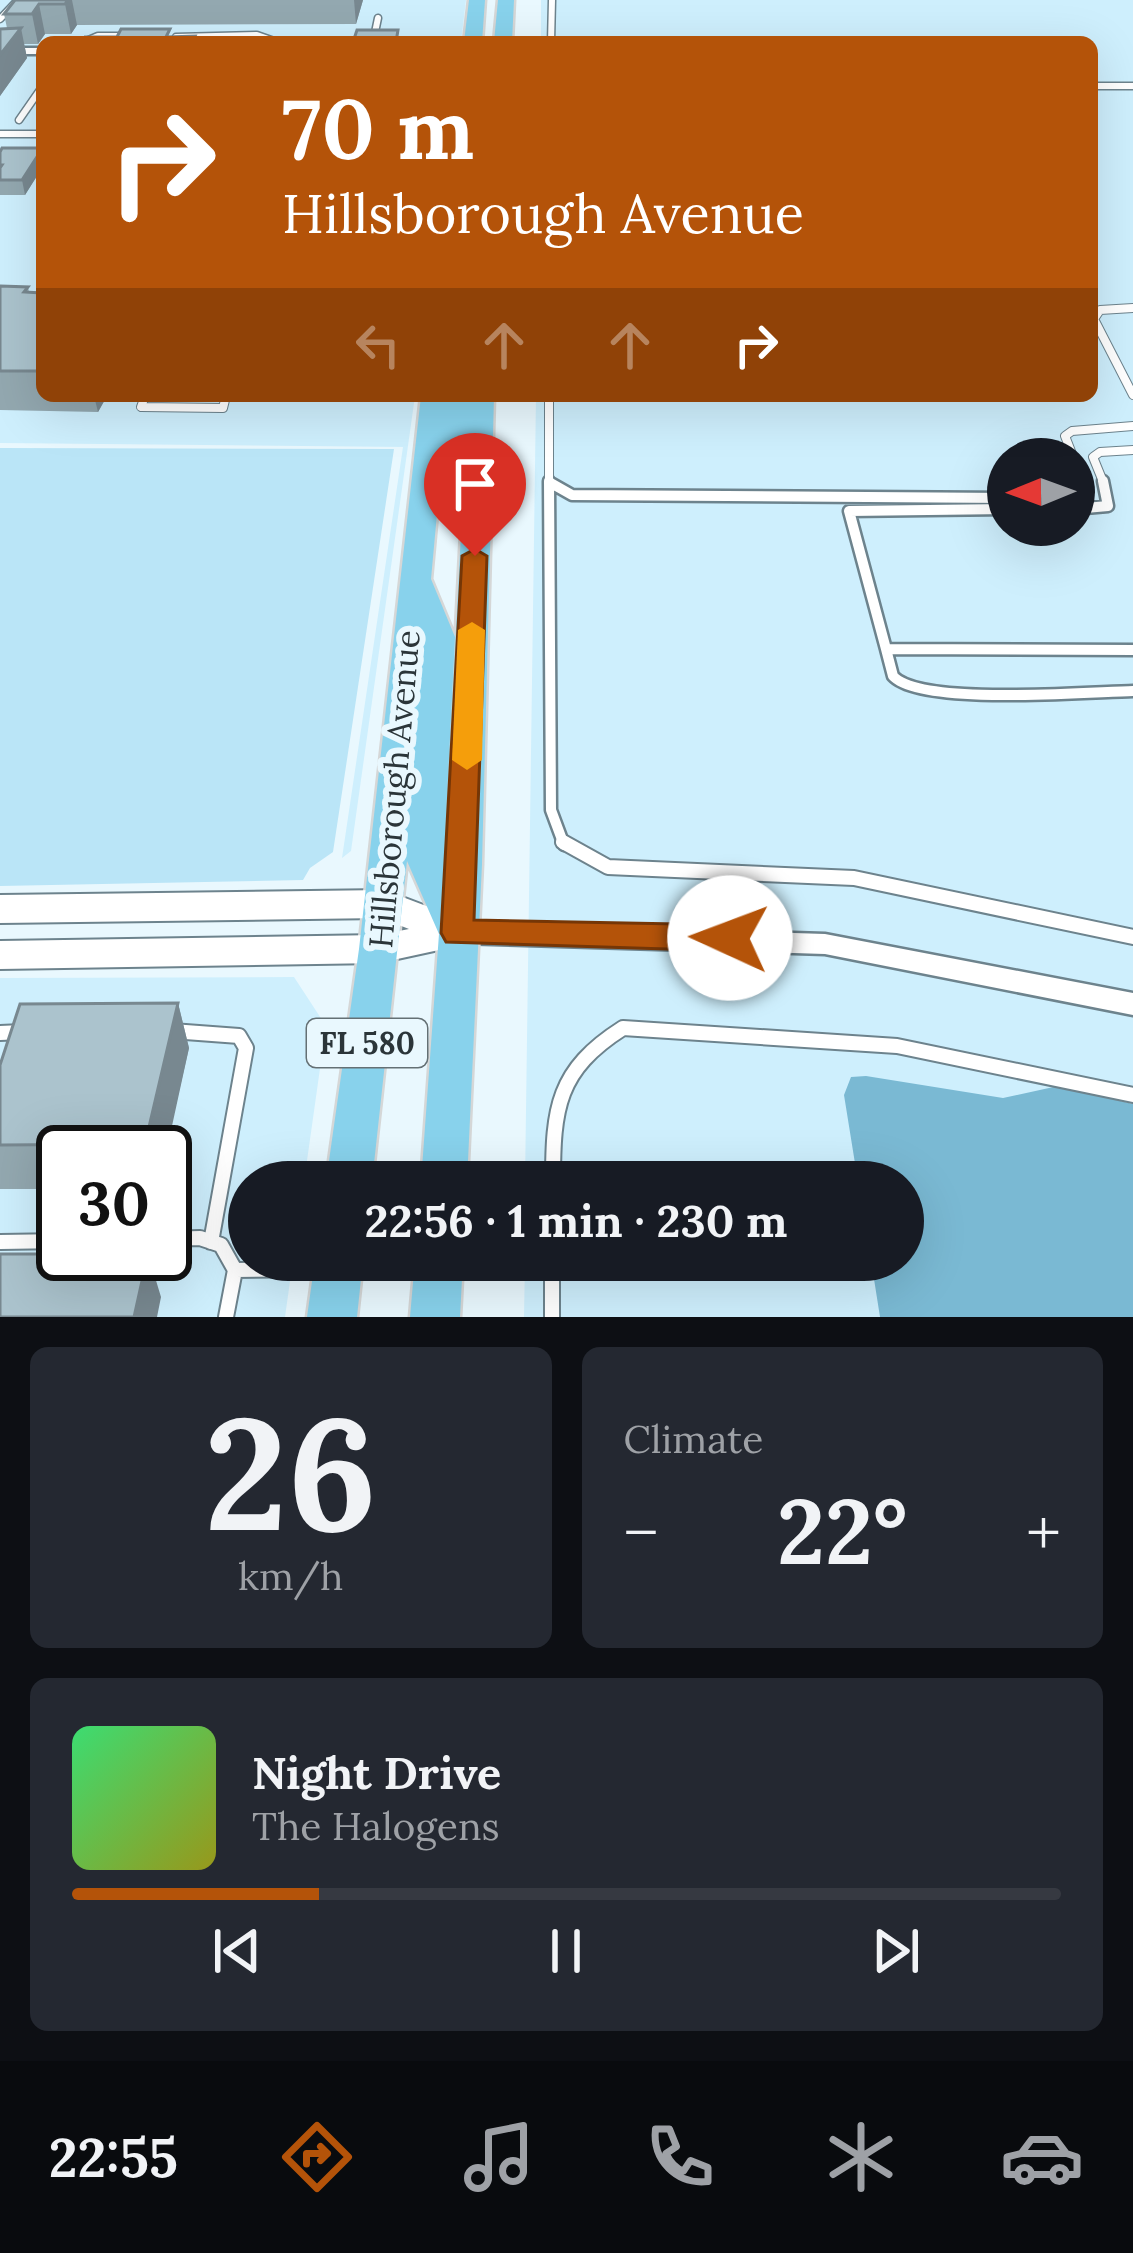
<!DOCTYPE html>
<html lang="en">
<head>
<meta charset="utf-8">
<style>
  body { margin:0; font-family:Lora,serif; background:#242831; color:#f1f3f6; height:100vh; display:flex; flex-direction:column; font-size:45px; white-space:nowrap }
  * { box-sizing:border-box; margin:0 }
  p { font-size:39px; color:#9ea1a6 }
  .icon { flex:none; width:66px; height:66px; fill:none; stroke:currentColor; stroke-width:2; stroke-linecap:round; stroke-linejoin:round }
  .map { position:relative; height:1317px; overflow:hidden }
  .panel { display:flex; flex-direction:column; gap:30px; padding:30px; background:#0d0f14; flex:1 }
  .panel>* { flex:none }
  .guide { position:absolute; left:36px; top:36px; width:1062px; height:366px; border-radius:18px; box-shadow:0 12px 48px #0002; background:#b45309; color:#fff; overflow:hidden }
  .needle { width:78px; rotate:269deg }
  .controls { position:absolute; left:987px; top:438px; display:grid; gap:24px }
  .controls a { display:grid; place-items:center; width:108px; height:108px; border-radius:50%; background:#171b24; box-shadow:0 12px 48px #0002; font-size:60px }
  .speed { position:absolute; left:36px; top:1125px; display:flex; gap:24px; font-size:60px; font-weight:700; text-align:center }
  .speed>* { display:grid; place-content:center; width:156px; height:156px; border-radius:50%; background:#171b24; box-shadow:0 12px 48px #0002; line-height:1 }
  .speed .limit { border:6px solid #111; border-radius:18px; background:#fff; color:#111 }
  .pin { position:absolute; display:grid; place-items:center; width:102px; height:102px; color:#fff; margin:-123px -51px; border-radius:50% 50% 50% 0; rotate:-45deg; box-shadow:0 0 12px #0007 }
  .pin .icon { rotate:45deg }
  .me { position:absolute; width:132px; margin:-66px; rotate:272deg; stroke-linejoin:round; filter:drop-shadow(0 0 9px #0008) }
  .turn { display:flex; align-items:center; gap:42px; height:252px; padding:0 48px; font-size:54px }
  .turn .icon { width:156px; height:156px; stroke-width:2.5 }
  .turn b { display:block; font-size:84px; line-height:102px }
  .lanes { display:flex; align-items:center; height:114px; padding:0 48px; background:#0003; justify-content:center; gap:60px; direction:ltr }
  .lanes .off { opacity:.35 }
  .big { font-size:90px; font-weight:700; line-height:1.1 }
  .panel .widget { flex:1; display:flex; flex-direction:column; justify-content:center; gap:18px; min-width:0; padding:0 42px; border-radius:18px; background:#242831 }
  .panel .dial { align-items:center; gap:0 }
  .dial b { font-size:156px; line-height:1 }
  .song { display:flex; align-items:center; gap:36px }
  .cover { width:144px; height:144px; border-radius:18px; background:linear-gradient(135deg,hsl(140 70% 55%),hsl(60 70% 35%)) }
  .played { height:12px; border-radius:6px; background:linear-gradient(90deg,#b45309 25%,#363941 25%) }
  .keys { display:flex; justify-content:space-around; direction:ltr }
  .heat { display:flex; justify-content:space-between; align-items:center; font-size:66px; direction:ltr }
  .panel .tiles { flex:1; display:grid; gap:30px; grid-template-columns:1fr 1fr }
  .widget:last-child { grid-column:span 2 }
  .trip { position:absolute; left:228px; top:1161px; width:696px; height:120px; border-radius:60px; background:#171b24; box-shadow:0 12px 48px #0002; font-weight:700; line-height:120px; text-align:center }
  .dock { display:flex; height:192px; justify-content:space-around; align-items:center; background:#090b0e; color:#9ea1a6 }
  .dock .icon { width:84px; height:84px }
  .dock .active { color:#b45309 }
  .dock b { font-size:54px; color:#f1f3f6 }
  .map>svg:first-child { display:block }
</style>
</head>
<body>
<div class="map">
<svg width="1133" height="1317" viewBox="0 0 1133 1317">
  <rect width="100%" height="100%" fill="#e9f8fe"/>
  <path fill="#ceeffd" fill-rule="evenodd" d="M0,0H466L461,42H42V49H0Z
    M541,0H1133V1317H524L525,1260H903V1182H525L536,396H1092V42H541ZM1008,459H1074V525H1008Z
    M0,53H42V396H415L351,851L342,858L403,447L0,443Z
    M294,977L326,1026L304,1182H249V1260H293L285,1317H0V978ZM63,1152H165V1254H63Z"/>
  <path fill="#bae5f7" d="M0,448L394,449L333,852L310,868L303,880L0,886Z"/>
  <path fill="#7ab9d3" d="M866,1076L1003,1098L1058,1086L1133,1104V1317H880L871,1260H903V1182H858L844,1095L851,1077Z"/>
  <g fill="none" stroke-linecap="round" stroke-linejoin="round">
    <defs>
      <path id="lane-far3" d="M0,19L18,0
        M176,37L257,35L277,42
        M84,42L98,36H127
        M373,42L378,18
        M551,42L552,0
        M1092,86H1133
        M19,120L42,87
        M0,134H42"/>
      <path id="lane-far2" d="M1133,308L1100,310L1094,319L1133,395
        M145,396L141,407L223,408L226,396
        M549,396V484
        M1074,459L1065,436L1072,431L1133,426
        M1074,460L1081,484
        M549,482L553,484
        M1104,484L1093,457L1100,452L1133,450"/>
      <path id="lane-far1" d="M549,481L551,810L564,845
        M549,482L572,495L1008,498
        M1074,496L1083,490L1080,481
        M1008,509L849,511L886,649L1133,650
        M1074,509L1108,506L1103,481
        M886,649L893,676C920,706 1087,692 1133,691"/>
      <path id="lane" d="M563,842L608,867L854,878L1133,937
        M172,1031L239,1036L246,1048L211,1242
        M0,1033L22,1032
        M553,1182C553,1108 557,1070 623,1028L897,1046L1133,1095
        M165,1239L200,1238L221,1245L235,1270L326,1269
        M0,1242L63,1241
        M552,1260V1317
        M226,1317L235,1270"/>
      <path id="street" d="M0,48H42V54H0Z
        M458,923L825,934L1133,993V1015L825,954L458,943L449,940L445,933L449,926Z"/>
      <path id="secondary" d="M384,890L471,923L476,933L471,943L379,963L0,969V941L379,935L409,929L381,918L0,923V895Z"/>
      <path id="primary" d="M469,0H485L482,42H464Z
        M498,0H514L512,42H494Z
        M421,396H494L482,864L467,1182H421L439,934L407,861L372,1182H326L359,949ZM439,492L462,514L444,859L455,637L431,579Z
        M315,1260H363L357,1317H307Z
        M415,1260H463L460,1317H410Z"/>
    </defs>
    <use href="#lane-far3" stroke="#6d838d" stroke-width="9"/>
    <use href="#lane-far2" stroke="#6d838d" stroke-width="10"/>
    <use href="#lane-far1" stroke="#6d838d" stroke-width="15"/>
    <use href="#lane" stroke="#6d838d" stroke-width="18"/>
    <use href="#street" stroke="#6d838d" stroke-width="5"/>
    <use href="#secondary" stroke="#6d838d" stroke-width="4"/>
    <use href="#primary" stroke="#d5d7d7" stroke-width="5"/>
    <use href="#lane-far3" stroke="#fff" stroke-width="6"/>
    <use href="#lane-far2" stroke="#fff" stroke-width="8"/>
    <use href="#lane-far1" stroke="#fff" stroke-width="10"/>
    <use href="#lane" stroke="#fff" stroke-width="14"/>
    <use href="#street" fill="#fff" fill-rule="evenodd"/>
    <use href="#secondary" fill="#fff" fill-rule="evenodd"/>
    <use href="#primary" fill="#88d2ec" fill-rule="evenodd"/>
  </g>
  <path fill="#93a8b0" d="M15,0H363L356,24L77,25L71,34H45L38,44H24L27,58L0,96V29L7,28L4,14Z
    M42,148V168L25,195H0V152Z
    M0,286L28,287L29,292L42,293V396H107L98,412L0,410Z
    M178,1003L189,1048L165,1152H63V1189H0V1065Z"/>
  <path fill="#788890" d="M68,0H72L77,25L71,34L65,4Z
    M354,0H363L356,24Z
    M39,4L45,34L38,44L32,14Z
    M21,28L27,58L0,96V55Z
    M42,149V168L25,195L22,180Z
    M94,396H107L98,412Z
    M178,1003L189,1048L165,1158V1152H147L145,1144Z
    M148,1254L161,1297L157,1317H134Z"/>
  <path fill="#abc3cd" stroke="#788890" stroke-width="3" d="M15,0H68L65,4H39L32,14H4Z
    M21,28L0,55V29Z
    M121,29H170L166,37L195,36L192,42H82L85,37H117Z
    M357,30H398L396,42H353Z
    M2,148H42V149L22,180H0V168L2,165H0V152Z
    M0,286L28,287L24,292L42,293V371H0Z
    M178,1003L145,1144L0,1145V1065L20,1004Z
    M0,1254H148L134,1317H0Z"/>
  <path fill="#b45309" stroke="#753606" stroke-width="3" d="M475,549L487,556L474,920L730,925L742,929L747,938L742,947L730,951L446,942L441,933L462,556Z"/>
  <path fill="#f59e0b" d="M472,622L485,630L482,760L467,770L452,760L458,630Z"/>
  <g text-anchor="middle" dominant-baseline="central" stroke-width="12" stroke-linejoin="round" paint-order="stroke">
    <rect fill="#e9f8fe" stroke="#647074" stroke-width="3" x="307" y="1019" width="120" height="48" rx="9"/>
    <g font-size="30" font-weight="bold" fill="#2b3539">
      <text x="367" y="1043">FL 580</text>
    </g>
    <g font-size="33" fill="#2b3539" stroke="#e9f8fe">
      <text transform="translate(394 789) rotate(-85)">Hillsborough Avenue</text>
    </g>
  </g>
</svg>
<div class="controls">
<a><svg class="needle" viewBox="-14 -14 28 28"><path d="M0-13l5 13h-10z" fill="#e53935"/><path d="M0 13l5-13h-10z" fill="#9ea1a6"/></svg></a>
</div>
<div class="speed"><div class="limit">30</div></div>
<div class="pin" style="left:475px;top:556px;background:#d93025"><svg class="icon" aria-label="arrive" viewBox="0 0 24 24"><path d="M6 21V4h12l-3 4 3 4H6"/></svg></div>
<svg class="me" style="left:730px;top:938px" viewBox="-20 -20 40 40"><circle r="19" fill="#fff"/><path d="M0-13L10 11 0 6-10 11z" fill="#b45309"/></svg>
<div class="trip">22:56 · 1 min · 230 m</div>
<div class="guide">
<div class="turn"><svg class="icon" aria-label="right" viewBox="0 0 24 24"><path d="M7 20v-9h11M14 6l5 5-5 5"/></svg><div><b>70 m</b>Hillsborough Avenue</div></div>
<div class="lanes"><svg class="icon off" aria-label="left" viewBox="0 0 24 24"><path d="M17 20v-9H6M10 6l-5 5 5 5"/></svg><svg class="icon off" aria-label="ahead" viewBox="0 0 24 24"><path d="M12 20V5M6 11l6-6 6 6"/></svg><svg class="icon off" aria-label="ahead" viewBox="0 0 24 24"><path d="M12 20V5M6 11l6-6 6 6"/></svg><svg class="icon" aria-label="right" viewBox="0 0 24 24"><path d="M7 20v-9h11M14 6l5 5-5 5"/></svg></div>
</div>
</div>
<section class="panel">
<div class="tiles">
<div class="widget dial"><b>26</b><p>km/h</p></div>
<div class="widget"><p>Climate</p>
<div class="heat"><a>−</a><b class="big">22°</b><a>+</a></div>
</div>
<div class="widget">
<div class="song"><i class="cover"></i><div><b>Night Drive</b><p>The Halogens</p></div></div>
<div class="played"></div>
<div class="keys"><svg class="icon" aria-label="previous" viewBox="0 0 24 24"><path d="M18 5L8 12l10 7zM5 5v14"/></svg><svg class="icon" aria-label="pause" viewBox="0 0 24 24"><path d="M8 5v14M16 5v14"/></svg><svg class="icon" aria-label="next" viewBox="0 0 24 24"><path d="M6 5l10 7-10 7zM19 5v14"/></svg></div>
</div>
</div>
</section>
<nav class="dock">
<b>22:55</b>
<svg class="icon active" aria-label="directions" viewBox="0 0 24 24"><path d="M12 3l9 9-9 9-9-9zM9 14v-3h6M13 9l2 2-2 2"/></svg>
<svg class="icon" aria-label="music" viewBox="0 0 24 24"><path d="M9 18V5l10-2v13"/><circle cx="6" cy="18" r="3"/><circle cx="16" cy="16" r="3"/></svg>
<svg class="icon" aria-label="phone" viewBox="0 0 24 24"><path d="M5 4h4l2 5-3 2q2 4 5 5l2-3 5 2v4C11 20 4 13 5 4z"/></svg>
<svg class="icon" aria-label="climate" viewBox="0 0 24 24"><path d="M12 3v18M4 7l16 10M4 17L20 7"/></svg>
<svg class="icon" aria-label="car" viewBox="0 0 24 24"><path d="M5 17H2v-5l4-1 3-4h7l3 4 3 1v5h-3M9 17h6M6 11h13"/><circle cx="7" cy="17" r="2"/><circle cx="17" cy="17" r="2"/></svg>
</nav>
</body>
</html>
